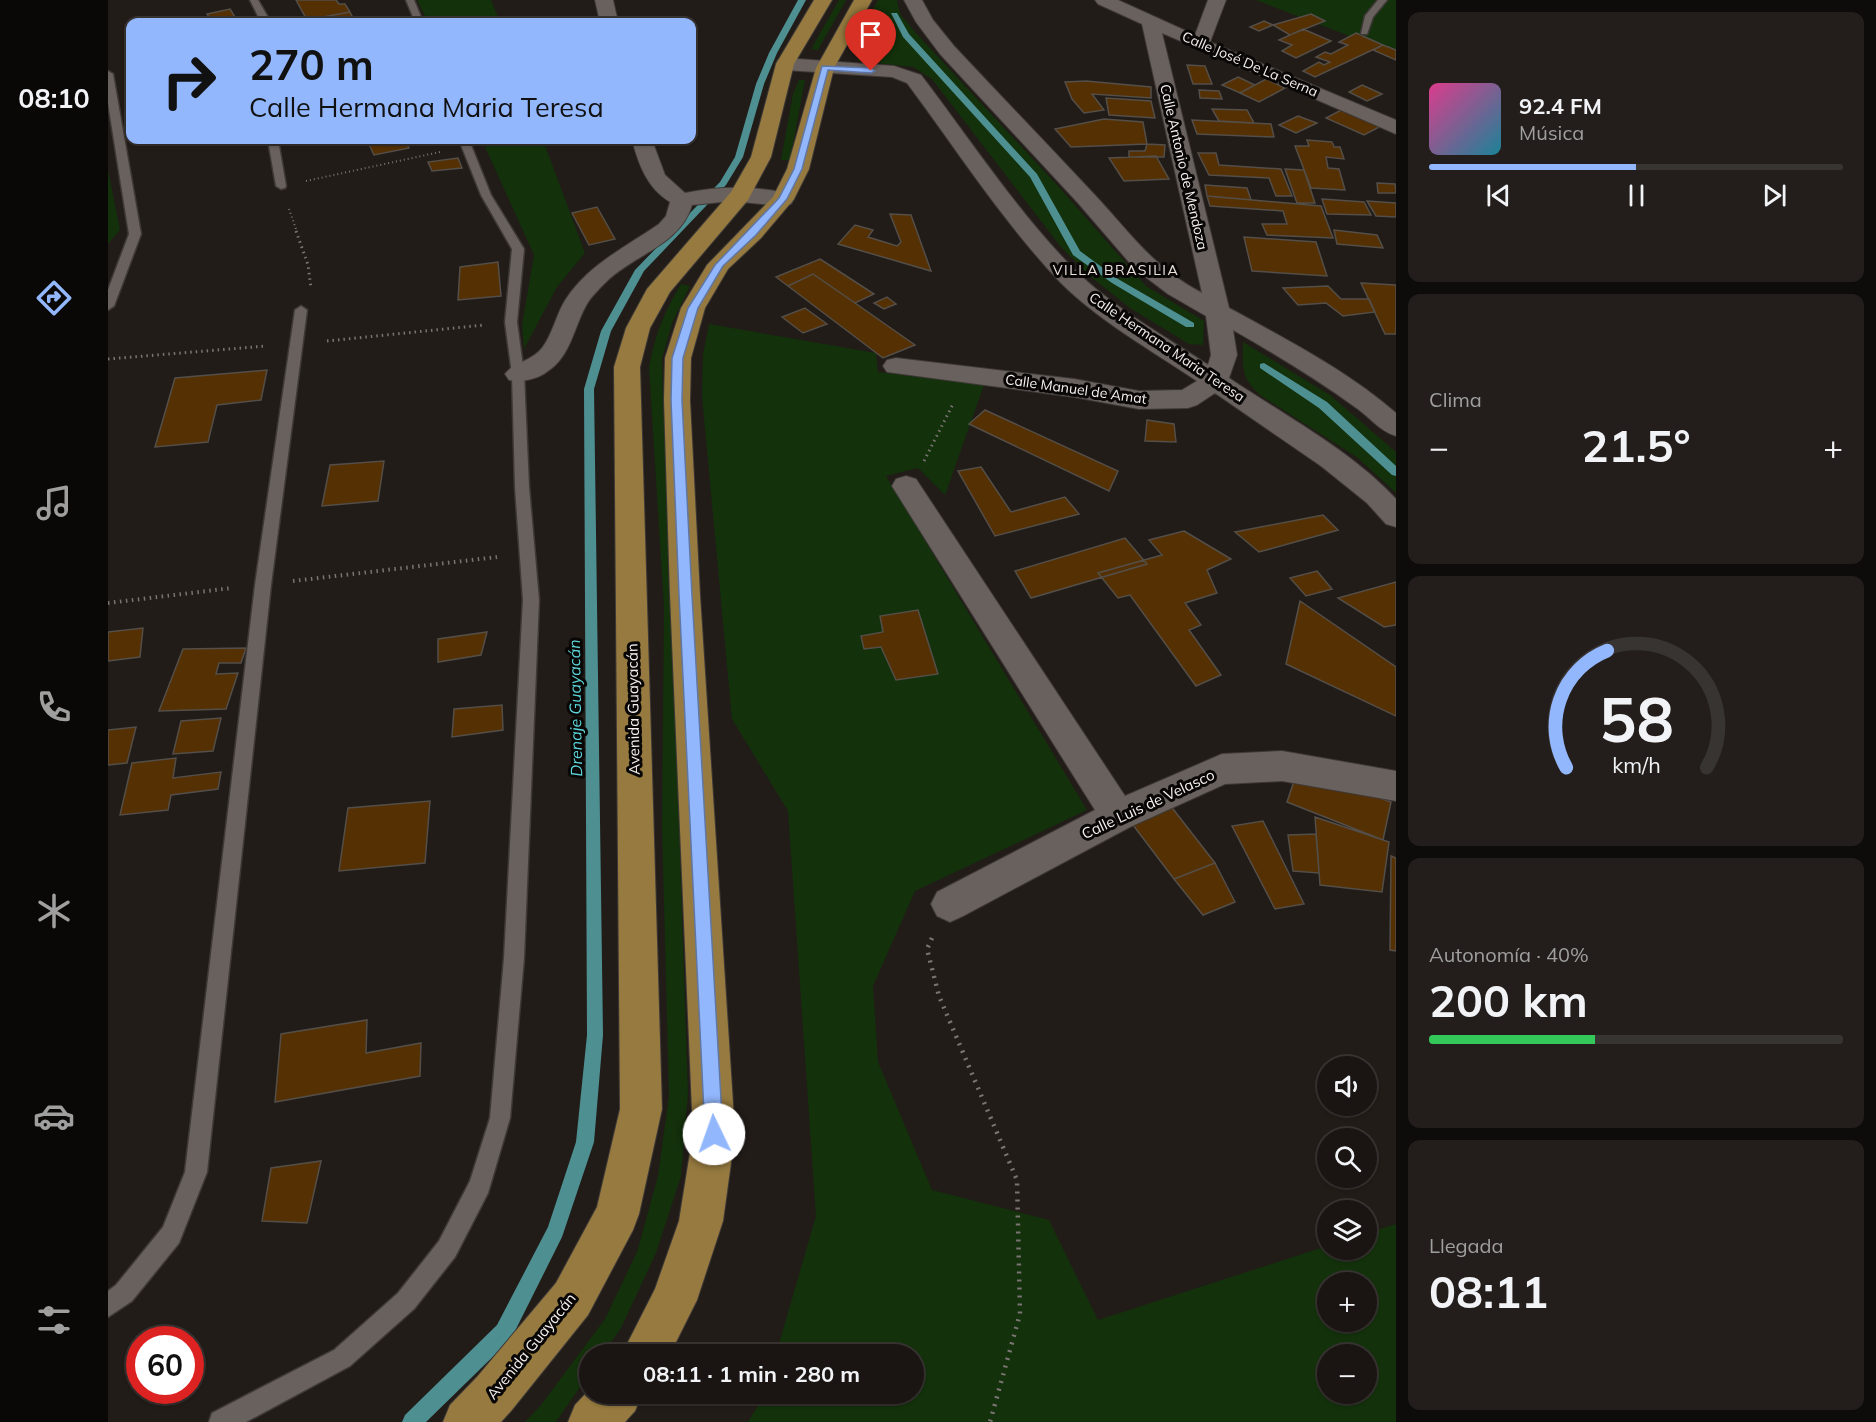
<!DOCTYPE html>
<html lang="es">
<head>
<meta charset="utf-8">
<style>
  body { margin:0; font-family:Mulish,sans-serif; background:#231e1b; color:#f1f3f6; height:100vh; display:flex; flex-direction:column; font-size:22px; white-space:nowrap }
  * { box-sizing:border-box; margin:0 }
  p { font-size:20px; color:#9f9f9f }
  .icon { flex:none; width:33px; height:33px; fill:none; stroke:currentColor; stroke-width:2; stroke-linecap:round; stroke-linejoin:round }
  .map { position:relative; flex:1; overflow:hidden }
  .details { display:flex; flex-direction:column; gap:12px; padding:12px; background:#0e0c0a; width:480px }
  .details>* { flex:none }
  .top-card { position:absolute; left:18px; top:18px; width:570px; height:126px; border-radius:12px; box-shadow:0 2px 4px #0004,0 0 0 2px #383432; background:#93b7fd; color:#111; overflow:hidden }
  .tools { position:absolute; left:1209px; top:1056px; display:grid; gap:12px }
  .tools a { display:grid; place-items:center; width:60px; height:60px; border-radius:50%; background:#1a1512; box-shadow:0 2px 4px #0004,0 0 0 2px #383432; font-size:30px }
  .speed { position:absolute; left:18px; top:1326px; display:flex; gap:12px; font-size:30px; font-weight:700; text-align:center }
  .speed>* { display:grid; place-content:center; width:78px; height:78px; border-radius:50%; background:#1a1512; box-shadow:0 2px 4px #0004,0 0 0 2px #383432; line-height:1 }
  .speed .limit { border:9px solid #d22; background:#fff; color:#111 }
  .pin { position:absolute; display:grid; place-items:center; width:51px; height:51px; color:#fff; margin:-62px -26px; border-radius:50% 50% 50% 0; rotate:-45deg; box-shadow:0 0 6px #0007 }
  .pin .icon { rotate:45deg }
  .me { position:absolute; width:66px; margin:-33px; rotate:357deg; stroke-linejoin:round; filter:drop-shadow(0 0 4px #0008) }
  .turn { display:flex; align-items:center; gap:21px; height:126px; padding:0 24px; font-size:27px }
  .turn .icon { width:78px; height:78px; stroke-width:2.5 }
  .turn b { display:block; font-size:42px; line-height:51px }
  .big { font-size:45px; font-weight:700; line-height:1.1 }
  .details .card { flex:1; display:flex; flex-direction:column; justify-content:center; gap:9px; min-width:0; padding:0 21px; border-radius:12px; background:#231e1b }
  .details .dial { align-items:center; gap:0 }
  .dial svg { height:156px; overflow:visible; fill:none; stroke:#383432; stroke-width:7; stroke-linecap:round; text-anchor:middle }
  .dial text { fill:#f1f3f6; stroke:none }
  .song { display:flex; align-items:center; gap:18px }
  .cover { width:72px; height:72px; border-radius:9px; background:linear-gradient(135deg,hsl(330 70% 55%),hsl(190 70% 35%)) }
  .played { height:6px; border-radius:3px; background:linear-gradient(90deg,#93b7fd 50%,#383432 50%) }
  .keys { display:flex; justify-content:space-around; direction:ltr }
  .heat { display:flex; justify-content:space-between; align-items:center; font-size:33px; direction:ltr }
  .charge { height:9px; border-radius:4px; background:linear-gradient(90deg,#34c759 40%,#383432 0) }
  .trip { position:absolute; left:471px; top:1344px; width:345px; height:60px; border-radius:30px; background:#1a1512; box-shadow:0 2px 4px #0004,0 0 0 2px #383432; font-weight:700; line-height:60px; text-align:center }
  main { display:flex; flex:1; min-height:0 }
  .tabs { display:flex; flex-direction:column; width:108px; justify-content:space-around; align-items:center; background:#0a0807; color:#9f9f9f }
  .tabs .icon { width:42px; height:42px }
  .tabs .on { color:#93b7fd }
  .tabs b { font-size:27px; color:#f1f3f6 }
  .map>svg:first-child { display:block }
</style>
</head>
<body>
<main>
<nav class="tabs">
<b>08:10</b>
<svg class="icon on" aria-label="directions" viewBox="0 0 24 24"><path d="M12 3l9 9-9 9-9-9zM9 14v-3h6M13 9l2 2-2 2"/></svg>
<svg class="icon" aria-label="music" viewBox="0 0 24 24"><path d="M9 18V5l10-2v13"/><circle cx="6" cy="18" r="3"/><circle cx="16" cy="16" r="3"/></svg>
<svg class="icon" aria-label="phone" viewBox="0 0 24 24"><path d="M5 4h4l2 5-3 2q2 4 5 5l2-3 5 2v4C11 20 4 13 5 4z"/></svg>
<svg class="icon" aria-label="climate" viewBox="0 0 24 24"><path d="M12 3v18M4 7l16 10M4 17L20 7"/></svg>
<svg class="icon" aria-label="car" viewBox="0 0 24 24"><path d="M5 17H2v-5l4-1 3-4h7l3 4 3 1v5h-3M9 17h6M6 11h13"/><circle cx="7" cy="17" r="2"/><circle cx="17" cy="17" r="2"/></svg>
<svg class="icon" aria-label="filters" viewBox="0 0 24 24"><path d="M4 7h16M4 17h16"/><circle cx="9" cy="7" r="2"/><circle cx="15" cy="17" r="2"/></svg>
</nav>
<div class="map">
<svg width="1288" height="1422" viewBox="0 0 1288 1422">
  <rect width="100%" height="100%" fill="#221c18"/>
  <path fill="#13310b" fill-rule="evenodd" d="M309,0H383L392,22H320Z
    M731,0H738L710,50L703,49Z
    M770,0H789L792,14L808,33L950,186L1038,286L1096,321L1095,345L1081,344L1022,308L983,277L953,247L824,79L805,67L750,61L760,18Z
    M1148,0H1288V54Z
    M691,80H697L682,160H673L685,94Z
    M374,140H435L477,253L449,287L416,349L414,325L426,255Z
    M0,170L12,230L0,244Z
    M573,284L582,286L564,323L554,359L556,428L570,604L571,824L580,1094L573,1176L548,1253L513,1328L495,1354H482L481,1374L448,1422H417L433,1405L497,1319L529,1252L550,1176L561,1096L554,826L556,608L541,368C547,334 556,313 573,284Z
    M601,324L768,353L770,372L876,385L837,495L810,468L778,476L979,810L807,891L765,986L770,1062L824,1190L941,1220L990,1320L1219,1246L1220,1250H1258L1259,1233L1288,1224V1422H640L657,1394H806V1354H668L708,1216L680,811L624,719L594,396L595,354ZM1220,1282H1258V1322H1220ZM1220,1354H1258V1394H1220Z
    M1135,342L1222,395L1288,452V493L1250,458L1152,395C1132,376 1135,368 1135,342Z"/>
  <g fill="none" stroke-linecap="round" stroke-linejoin="round">
    <path fill="#4e8f92" fill-rule="evenodd" d="M690,0H698L669,53L656,84L635,157L618,185L536,271L503,331L486,389L495,1035L486,1142L454,1237L403,1339L318,1422H294L297,1415L389,1325L440,1227L468,1142L479,1035L476,389L493,331L527,270L612,182L627,157L648,84L661,53Z
      M783,13H789L801,34L929,174L972,251L1010,279L1086,323V327H1078L1004,283L965,255L922,177L795,37Z
      M1156,363L1219,402L1288,466V476L1284,475L1211,408L1152,368V364Z"/>
  </g>
  <path fill="#553002" stroke="#544e48" stroke-width="1.5" d="M188,0H228L231,4H237L242,12L199,20Z
    M122,9L130,22H104L99,14Z
    M242,12L246,20L259,17L263,22H206L204,19Z
    M1203,14L1217,21L1182,35L1165,25Z
    M1156,21L1165,25L1151,31L1142,27Z
    M1195,29L1223,41L1188,58L1174,51L1184,45L1171,40Z
    M1248,33L1275,45L1207,77L1195,71L1211,62L1216,65L1222,62L1208,57L1217,52L1223,54L1240,45L1231,42Z
    M1275,45L1288,50V60L1265,50Z
    M1079,65L1097,66L1104,84H1085Z
    M1130,77L1147,85L1132,93L1114,85Z
    M1158,79L1177,88L1151,102L1132,93Z
    M978,81L1043,87V98L984,94L996,110L976,113L964,99L957,82Z
    M1254,85L1274,94L1259,101L1241,92Z
    M1091,90L1111,91L1114,99L1092,98Z
    M998,98L1043,101L1047,118L1001,115Z
    M1104,109L1139,110L1146,123L1111,121Z
    M1235,109L1273,126L1256,135L1218,118Z
    M1190,116L1209,123L1188,133L1171,125Z
    M996,119L1035,122L1039,144L963,147L947,129Z
    M1084,120L1163,124L1166,137L1089,134Z
    M259,140H297L301,148L266,155Z
    M1199,140L1224,142L1226,147H1232L1236,159L1218,157L1220,168L1231,169L1237,190L1203,188L1187,146H1201Z
    M1039,144L1057,145L1056,157H1021V151H1037Z
    M1090,153H1108L1111,165L1173,169L1184,196H1168L1161,178L1101,175Z
    M1048,156L1061,179L1016,181L1001,158Z
    M350,158L354,168L324,171L320,162Z
    M1177,169L1196,170L1207,203H1189Z
    M1269,183L1287,184L1288,193H1270Z
    M1097,185L1139,188L1143,200L1099,196Z
    M1099,196L1213,206L1225,238L1159,235L1154,224H1179L1175,211L1102,206Z
    M1214,199L1256,202L1263,215L1219,214Z
    M1259,201L1288,203V217L1268,216Z
    M489,207L507,239L481,245L464,213Z
    M782,214L803,215L823,271L730,244L747,225L765,230L760,237L789,246L793,242Z
    M1226,230L1269,235L1275,248L1229,244Z
    M1136,237L1208,242L1219,276L1144,271Z
    M712,259L766,294L747,303L705,274L680,286L668,277Z
    M390,262L393,296L350,300L352,267Z
    M705,274L747,303L807,345L775,358L680,286Z
    M1253,283L1288,285V334H1277Z
    M1220,286L1233,299H1261L1267,312L1235,316L1218,303L1190,305L1175,288Z
    M779,297L788,304L776,309L766,303Z
    M697,308L719,324L695,333L674,317Z
    M159,370L153,400L109,405L100,442L47,447L67,378Z
    M877,410L1010,471L1001,491L861,424Z
    M1039,420L1066,424L1068,442L1037,441Z
    M276,461L270,501L214,506L222,465Z
    M873,467L903,512L957,497L971,514L887,536L850,471Z
    M1215,515L1230,530L1151,552L1127,532Z
    M1076,531L1123,559L1099,570L1109,593L1077,603L1093,625L1081,630L1113,675L1088,686L1022,595L1010,598L990,573L1054,555L1041,540Z
    M1017,538L1039,564L923,598L907,571Z
    M1209,571L1224,589L1198,596L1182,578Z
    M1288,582V625L1276,627L1230,598Z
    M1192,601L1288,667V716L1178,664Z
    M810,610L830,674L788,680L773,647L756,649L753,636L775,632L772,616Z
    M35,628L32,657L0,661V632Z
    M379,632L373,655L330,662V639Z
    M138,648L133,663H111L108,674L130,673L118,709L51,711L75,649Z
    M394,705L395,730L344,737L346,709Z
    M113,718L105,751L65,754L73,721Z
    M28,727L19,763L0,765V730Z
    M68,758L65,778L113,772L110,789L63,795L60,810L12,815L24,763Z
    M1190,769L1283,802L1275,840L1179,802Z
    M322,801L317,863L231,871L240,808Z
    M1062,805L1107,863L1066,879L1022,821Z
    M1207,817L1281,842L1274,892L1212,885Z
    M1155,821L1196,904L1167,909L1124,826Z
    M1208,834L1211,873L1185,871L1180,835Z
    M1283,856L1288,858V951L1282,950Z
    M1107,863L1127,902L1095,915L1066,879Z
    M259,1020L258,1053L313,1043L312,1076L167,1102L173,1034Z
    M213,1161L199,1223L154,1221L163,1168Z"/>
  <g fill="none" stroke-linecap="round" stroke-linejoin="round">
    <defs>
      <path id="service" d="M142,0H150L161,19V22H153Z
        M298,0H306L315,22H307Z
        M1270,0H1279L1265,17L1259,34H1253L1257,16Z
        M0,71L5,74L33,234L6,306L0,310V290L21,234L0,103Z
        M160,140H170L178,186L177,188L173,189L168,186Z
        M351,140H361L383,195L416,249L409,322L416,374L421,487L431,600L416,958L402,1118L380,1193L347,1257L306,1309L242,1366L138,1422H101L104,1413L226,1350L290,1293L331,1241L362,1181L382,1118L396,958L415,600L407,487L404,374L397,322L404,249L373,195Z
        M193,306L199,310L163,585L99,1172L71,1243L24,1301L0,1317V1291L8,1285L55,1227L77,1172L147,585L187,310Z"/>
      <path id="minor" d="M487,0H505L510,22H492Z
        M796,0H814L825,20L846,46C892,95 938,143 984,192C1022,232 1043,266 1094,293L1034,24L990,4L987,0H1010L1087,35L1100,0H1118L1102,42L1288,120V134L1054,33L1121,308C1178,339 1238,370 1288,413V436C1271,431 1261,416 1247,407C1208,379 1167,354 1125,330L1129,355L1121,378C1176,415 1244,451 1288,499V527L1278,524L1259,503L1213,466L1107,393L1089,405L1080,408L1031,409L966,397L779,372L775,366L779,360L788,358L966,379L1031,391L1074,390L1089,381C1043,350 991,321 952,282C895,222 849,150 799,83L784,77L677,70L670,68L668,64L670,60L677,58L786,66L813,75C862,139 912,216 969,272C1007,309 1057,336 1100,365L1103,355L1098,316L1060,294L1027,269L970,203L832,54L808,22Z
        M524,140H544L557,175L577,193C611,186 649,186 683,194L686,199L683,204L675,206L624,201L584,205C572,246 524,255 497,283C491,289 483,297 479,304C466,326 463,356 440,371C430,379 413,383 401,380L397,374C405,362 423,362 434,348C445,334 448,314 458,299C480,265 519,246 551,224L558,216L562,202C539,188 531,165 524,140Z
        M798,476L808,479L1017,796L1114,754L1174,751L1288,771V801L1174,781L1117,784L1022,827L855,916L842,922L829,916L823,904L829,892L987,810L784,486L788,479Z"/>
      <path id="primary" d="M706,0H724L686,64L663,157L640,200L562,292L542,328L532,367L554,1109L531,1214L525,1230L480,1315L403,1411L393,1422H335L342,1405L369,1377L448,1283L489,1207L512,1109L506,367L518,328L539,289L623,192L643,157L668,64Z
        M746,0H764L726,68L701,169L686,199L653,238L620,269L597,308L583,358L582,400L592,595L627,1134L615,1221L589,1300L562,1354H514L547,1289L571,1221L585,1134L562,595L556,400L557,358L573,308L599,265L665,197L679,169L708,68Z
        M482,1389V1394H534L527,1411L517,1422H460L467,1405Z"/>
    </defs>
    <use href="#service" stroke="#3e3937" stroke-width="3"/>
    <use href="#minor" stroke="#3e3937" stroke-width="2"/>
    <use href="#primary" stroke="#3e3937" stroke-width="2"/>
    <path stroke="#7a7572" stroke-width="2" stroke-dasharray="1 3" stroke-linecap="butt" d="M198,181L332,152
      M181,209L189,232"/>
    <path stroke="#7a7572" stroke-width="3" stroke-dasharray="1.5 4" stroke-linecap="butt" d="M188,231L200,265L203,288
      M219,341L376,325
      M0,359L158,346
      M816,461L845,404"/>
    <path stroke="#7a7572" stroke-width="4" stroke-dasharray="1.5 4.5" stroke-linecap="butt" d="M185,581L389,557
      M0,603L124,588"/>
    <path stroke="#7a7572" stroke-width="4.5" stroke-dasharray="2 6" stroke-linecap="butt" d="M824,938L819,949L831,996L909,1180L912,1314L882,1422"/>
    <use href="#service" fill="#69615d" fill-rule="evenodd"/>
    <use href="#minor" fill="#69615d" fill-rule="evenodd"/>
    <use href="#primary" fill="#967a3f" fill-rule="evenodd"/>
  </g>
  <path fill="#93b7fd" stroke="#6077a4" stroke-width="1.5" d="M714,66L763,68L767,71L763,73L720,70L694,169L679,199L648,235L615,266L590,308L575,358L574,400L584,595L615,1134L612,1140L606,1143L600,1140L597,1134L571,595L563,400L564,358L580,308L607,265L671,198L686,169Z"/>
  <g text-anchor="middle" dominant-baseline="central" stroke-width="6" stroke-linejoin="round" paint-order="stroke">
    <g font-size="14" fill="#f5f0ee" stroke="#090706">
      <text transform="translate(1142 64) rotate(23)">Calle José De La Serna</text>
      <text transform="translate(1076 167) rotate(77)">Calle Antonio de Mendoza</text>
      <text transform="translate(1059 347) rotate(34)">Calle Hermana Maria Teresa</text>
      <text transform="translate(968 389) rotate(8)">Calle Manuel de Amat</text>
    </g>
    <g font-size="14" letter-spacing="1.5" fill="#ebe1dc" stroke="#090706">
      <text x="1008" y="270">VILLA BRASILIA</text>
    </g>
    <g font-size="15" fill="#f5f0ee" stroke="#090706">
      <text transform="translate(525 709) rotate(-91)">Avenida Guayacán</text>
      <text transform="translate(1040 804) rotate(-25)">Calle Luis de Velasco</text>
      <text transform="translate(423 1346) rotate(-51)">Avenida Guayacán</text>
    </g>
    <g font-size="16" font-style="italic" fill="#5dd5da" stroke="#090706">
      <text transform="translate(467 708) rotate(-91)">Drenaje Guayacán</text>
    </g>
  </g>
</svg>
<div class="tools">
<a><svg class="icon" aria-label="sound" viewBox="0 0 24 24"><path d="M4 9h4l5-4v14l-5-4H4zM17 9q2 3 0 6"/></svg></a>
<a><svg class="icon" aria-label="search" viewBox="0 0 24 24"><circle cx="10" cy="10" r="6"/><path d="M15 15l6 6"/></svg></a>
<a><svg class="icon" aria-label="layers" viewBox="0 0 24 24"><path d="M12 4l9 5-9 5-9-5zM3 14l9 5 9-5"/></svg></a>
<a>+</a>
<a>−</a>
</div>
<div class="speed"><div class="limit">60</div></div>
<div class="pin" style="left:763px;top:71px;background:#d93025"><svg class="icon" aria-label="arrive" viewBox="0 0 24 24"><path d="M6 21V4h12l-3 4 3 4H6"/></svg></div>
<svg class="me" style="left:606px;top:1134px" viewBox="-20 -20 40 40"><circle r="19" fill="#fff"/><path d="M0-13L10 11 0 6-10 11z" fill="#93b7fd"/></svg>
<div class="trip">08:11 · 1 min · 280 m</div>
<div class="top-card">
<div class="turn"><svg class="icon" aria-label="right" viewBox="0 0 24 24"><path d="M7 20v-9h11M14 6l5 5-5 5"/></svg><div><b>270 m</b>Calle Hermana Maria Teresa</div></div>
</div>
</div>
<section class="details">
<div class="card">
<div class="song"><i class="cover"></i><div><b>92.4 FM</b><p>Música</p></div></div>
<div class="played"></div>
<div class="keys"><svg class="icon" aria-label="previous" viewBox="0 0 24 24"><path d="M18 5L8 12l10 7zM5 5v14"/></svg><svg class="icon" aria-label="pause" viewBox="0 0 24 24"><path d="M8 5v14M16 5v14"/></svg><svg class="icon" aria-label="next" viewBox="0 0 24 24"><path d="M6 5l10 7-10 7zM19 5v14"/></svg></div>
</div>
<div class="card"><p>Clima</p>
<div class="heat"><a>−</a><b class="big">21.5°</b><a>+</a></div>
</div>
<div class="card dial"><svg viewBox="0 0 100 80">
<path d="M14 69A42 42 0 1 1 86 69"/>
<path d="M14 69A42 42 0 0 1 35 9" stroke="#93b7fd"/>
<text x="50" y="56" font-size="32" font-weight="700">58</text>
<text x="50" y="72" font-size="11">km/h</text>
</svg></div>
<div class="card"><p>Autonomía · 40%</p><b class="big">200 km</b><div class="charge"></div></div>
<div class="card"><p>Llegada</p><b class="big">08:11</b></div>
</section>
</main>
</body>
</html>
